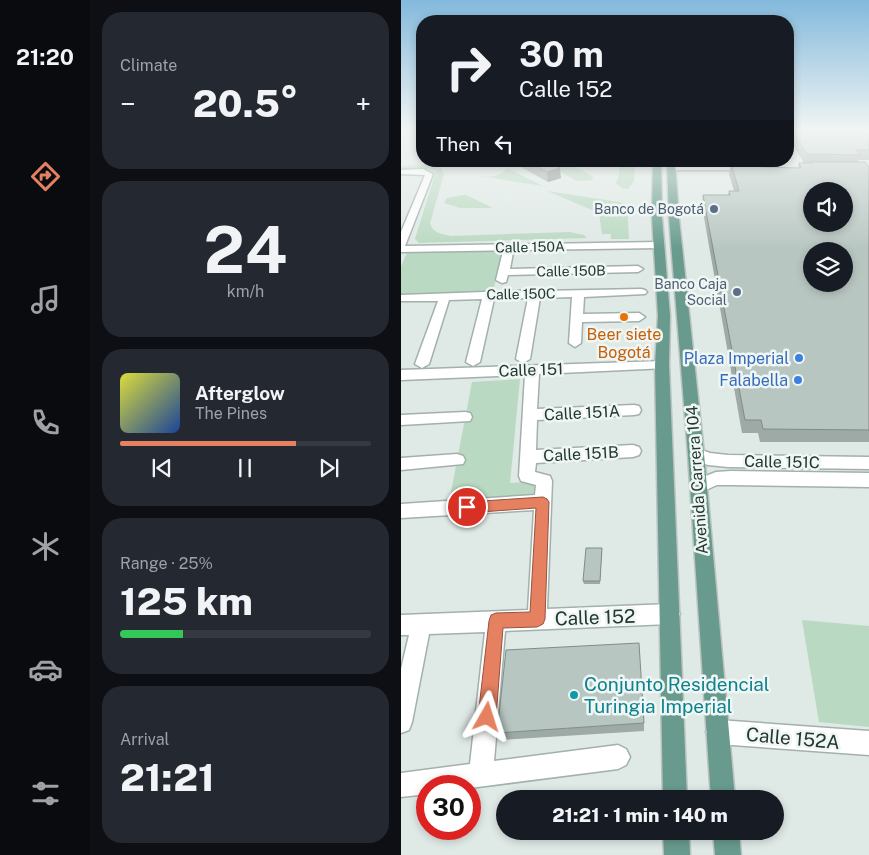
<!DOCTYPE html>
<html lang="en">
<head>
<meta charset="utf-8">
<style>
  body { margin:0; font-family:"Public Sans",sans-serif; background:#242831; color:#f1f3f6; height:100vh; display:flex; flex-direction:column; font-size:19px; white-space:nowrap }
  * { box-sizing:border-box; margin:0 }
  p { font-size:16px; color:#9ea1a6 }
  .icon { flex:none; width:28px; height:28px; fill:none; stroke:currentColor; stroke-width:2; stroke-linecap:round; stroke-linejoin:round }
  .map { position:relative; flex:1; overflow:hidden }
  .side { display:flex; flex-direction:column; gap:12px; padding:12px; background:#0d0f14; width:311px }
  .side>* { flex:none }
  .banner { position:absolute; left:15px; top:15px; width:378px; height:152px; border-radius:20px; box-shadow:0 2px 8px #0003; background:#171b24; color:#f1f3f6; overflow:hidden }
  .fabs { position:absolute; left:402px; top:182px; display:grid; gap:10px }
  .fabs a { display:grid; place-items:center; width:50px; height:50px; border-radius:50%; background:#171b24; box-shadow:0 2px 8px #0003; font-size:25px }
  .speed { position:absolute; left:15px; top:775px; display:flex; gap:10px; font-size:25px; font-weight:700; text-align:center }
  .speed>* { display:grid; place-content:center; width:65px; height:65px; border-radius:50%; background:#171b24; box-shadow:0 2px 8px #0003; line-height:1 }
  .speed .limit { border:8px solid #d22; background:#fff; color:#111 }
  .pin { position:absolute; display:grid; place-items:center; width:42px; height:42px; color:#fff; margin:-21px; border:2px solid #fff; border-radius:50%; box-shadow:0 1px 5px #0007 }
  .me { position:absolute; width:55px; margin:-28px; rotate:6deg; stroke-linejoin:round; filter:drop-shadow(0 0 4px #0008) }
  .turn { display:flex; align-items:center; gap:18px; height:105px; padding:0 20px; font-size:22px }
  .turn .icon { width:65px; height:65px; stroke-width:2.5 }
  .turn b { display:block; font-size:35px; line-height:42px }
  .then { display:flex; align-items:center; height:48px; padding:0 20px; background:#0003; gap:10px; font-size:19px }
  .big { font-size:38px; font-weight:800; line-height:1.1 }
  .side .widget { flex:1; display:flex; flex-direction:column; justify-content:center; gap:8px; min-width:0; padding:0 18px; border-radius:20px; background:#242831 }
  .side .dial { align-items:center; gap:0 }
  .dial b { font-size:65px; line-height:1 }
  .song { display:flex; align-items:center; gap:15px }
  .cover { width:60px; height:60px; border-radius:8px; background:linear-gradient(135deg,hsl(60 70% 55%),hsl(220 70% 35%)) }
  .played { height:5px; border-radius:2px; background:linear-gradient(90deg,#e58061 70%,#363941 70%) }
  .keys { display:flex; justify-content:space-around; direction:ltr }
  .heat { display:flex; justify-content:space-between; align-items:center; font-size:28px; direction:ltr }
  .charge { height:8px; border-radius:4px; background:linear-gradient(90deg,#34c759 25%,#363941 0) }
  .trip { position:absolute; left:95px; top:790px; width:288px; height:50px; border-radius:25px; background:#171b24; box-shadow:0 2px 8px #0003; font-weight:800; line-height:50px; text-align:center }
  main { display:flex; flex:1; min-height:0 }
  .dock { display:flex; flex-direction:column; width:90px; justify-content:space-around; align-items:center; background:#090b0e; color:#9ea1a6 }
  .dock .icon { width:35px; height:35px }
  .dock .on { color:#e58061 }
  .dock b { font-size:22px; color:#f1f3f6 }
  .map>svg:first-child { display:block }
</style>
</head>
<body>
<main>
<nav class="dock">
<b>21:20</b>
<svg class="icon on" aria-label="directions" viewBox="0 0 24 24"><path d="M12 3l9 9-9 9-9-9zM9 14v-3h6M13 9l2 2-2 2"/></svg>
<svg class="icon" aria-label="music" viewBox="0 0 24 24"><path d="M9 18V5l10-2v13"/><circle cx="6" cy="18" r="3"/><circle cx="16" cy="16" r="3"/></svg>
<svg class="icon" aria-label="phone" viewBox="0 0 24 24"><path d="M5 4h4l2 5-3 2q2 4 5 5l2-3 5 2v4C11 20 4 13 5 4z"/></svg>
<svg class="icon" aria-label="climate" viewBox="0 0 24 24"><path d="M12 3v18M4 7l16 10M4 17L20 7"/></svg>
<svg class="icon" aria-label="car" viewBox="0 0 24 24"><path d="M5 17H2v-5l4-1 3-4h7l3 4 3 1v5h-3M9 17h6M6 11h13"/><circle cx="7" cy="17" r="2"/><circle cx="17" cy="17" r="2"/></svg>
<svg class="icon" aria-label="filters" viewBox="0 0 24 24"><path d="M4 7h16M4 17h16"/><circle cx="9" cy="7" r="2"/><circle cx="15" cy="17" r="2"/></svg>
</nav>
<section class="side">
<div class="widget"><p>Climate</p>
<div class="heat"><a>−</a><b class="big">20.5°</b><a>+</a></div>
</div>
<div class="widget dial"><b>24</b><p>km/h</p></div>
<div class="widget">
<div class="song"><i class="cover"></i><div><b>Afterglow</b><p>The Pines</p></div></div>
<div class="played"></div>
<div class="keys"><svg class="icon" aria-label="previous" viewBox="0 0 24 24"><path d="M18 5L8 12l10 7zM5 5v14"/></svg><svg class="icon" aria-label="pause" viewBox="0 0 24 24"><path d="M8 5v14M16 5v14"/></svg><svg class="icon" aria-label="next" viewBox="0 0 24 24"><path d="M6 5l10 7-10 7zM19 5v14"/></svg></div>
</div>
<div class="widget"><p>Range · 25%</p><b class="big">125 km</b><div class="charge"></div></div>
<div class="widget"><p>Arrival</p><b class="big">21:21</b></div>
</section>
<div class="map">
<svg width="468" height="855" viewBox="0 0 468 855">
  <rect width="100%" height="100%" fill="#dfe9e5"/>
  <path fill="#bad9c2" d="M140,161H165L192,177L191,180L180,181L174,180Z
    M212,161H218L221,164L222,161H234L233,181L227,189L221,188L215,183C219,174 221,168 212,161Z
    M25,165L39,166L43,174L29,223C31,233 41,234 50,236L169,232L183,235L186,238L18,243L14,239L35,171L25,169L0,170V166Z
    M106,168L142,186L65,174C79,176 97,181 106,168Z
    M146,191L218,202L226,205L228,239H210V234H201L198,213Z
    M62,195H65L92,208H59L43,203L46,198Z
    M102,251L92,291L0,294V266L6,253Z
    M119,379L109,483L143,481L142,502L47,508L71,382Z
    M401,620L468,626V727L418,722Z"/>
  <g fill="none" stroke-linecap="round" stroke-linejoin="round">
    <defs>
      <path id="minor" d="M268,166H349L353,168L349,170H268Z
        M108,244L113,247L109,269L237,266L242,269L237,272L107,275L105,282L101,283L95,280L103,247Z
        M240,289L244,290L246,292L244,294L183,297L182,314L238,313L244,317L238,321L181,322L180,343L174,347L168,343L171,297L139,298L129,359L122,363L115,359L127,298L93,299L79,362L72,366L65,362L81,299L48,300L28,364L21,368L14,364L37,301H0V295L83,292L88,291L93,292L134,290L138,291Z
        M261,361L266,362L268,365L266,368L138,374L136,409L233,405L238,406L240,410L238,414L233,415L136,420L135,450L232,445L238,447L240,451L238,455L232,457L135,463L134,472L149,476L151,481L146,609L269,604L276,607L279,614L276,621L269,624L104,631L93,761L217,745L225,749L229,757L225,765L217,769L69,788V786H26V794L0,797V773L69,764L84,632L28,634L11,722L8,730L0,733V669L8,635H0V615L127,610L133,510L0,518V504L134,495L135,485L120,481L118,476L124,375L0,380V370Z
        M64,412L69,413L71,417L69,421L0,425V415Z
        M56,454L62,456L64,460L62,464L0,470V458Z
        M317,720L468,731V755L317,744L309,740L305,732L309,724Z"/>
      <path id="tertiary" d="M22,169L32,174L4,246L258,242L263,245L258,248L0,252V232L24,175L0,174V170Z
        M295,448L309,453L327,455L468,457V469L327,467L307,465L289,458L287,454L289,450Z
        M330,471L468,473V487L330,485H316L298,493L292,491L290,486L292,481L315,472Z"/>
      <path id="primary" d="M252,161H260L261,217L269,316L268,365L286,799H262L254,365L257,316L251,217Z
        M266,161H274L278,218L303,454L334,799H310L287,454L268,218Z
        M262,831H288L289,855H263Z
        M312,831H338L340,855H314Z"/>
    </defs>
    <use href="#minor" stroke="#a3b0ab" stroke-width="3"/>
    <use href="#tertiary" stroke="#a3b0ab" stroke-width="3"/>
    <use href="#primary" stroke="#bdc3c1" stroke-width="3"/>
    <use href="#minor" fill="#fff" fill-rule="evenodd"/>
    <use href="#tertiary" fill="#fff" fill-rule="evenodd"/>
    <use href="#primary" fill="#689b8d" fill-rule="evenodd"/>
  </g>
  <path fill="#9eaaa6" d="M386,130H468V160H457V162L468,167V442H359L357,433H341L301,206L302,195H327L328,191H333L328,174L330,163L360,167L397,168L398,163H403L393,146H386Z
    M109,161H147L160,178L147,182Z
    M201,548L199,584H183L182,581Z
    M243,723V731L101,740L96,733Z"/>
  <path fill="#818b87" d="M159,168L160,178L147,182L146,172Z"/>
  <path fill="#b8c6c1" stroke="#818b87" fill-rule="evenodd" d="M386,130H468V150H455L459,155L406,154L395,136H388L386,132Z
    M127,161H147L159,168L146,172Z
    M411,162H464L468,167V430L362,429L360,420H344L302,195H329L328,191H338L330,163H359L360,167L400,168L398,163H412ZM411,191H444V224H411ZM411,251H444V284H411Z
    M185,548H201L199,581H182Z
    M238,643L243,723L96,733L105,650Z"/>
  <linearGradient id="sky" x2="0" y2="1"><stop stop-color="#83b9dc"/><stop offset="0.52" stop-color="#f1f5f3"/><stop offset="1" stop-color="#f1f5f3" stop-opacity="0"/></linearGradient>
  <rect width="468" height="250" fill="url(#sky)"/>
  <path fill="#e58061" stroke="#95533f" d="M142,497L146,499L148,502L144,619L142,624L136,627L102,628L95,717L92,723L86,726L80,723L77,717L88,621L90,615L95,613L129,612L135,508L66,513L62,511L60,507L62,503L66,502Z"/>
  <g fill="#5c6f8a" stroke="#eff6f3" stroke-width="2">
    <circle cx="313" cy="209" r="5"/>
    <circle cx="336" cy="292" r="5"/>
  </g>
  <circle fill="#e8710a" stroke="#eff6f3" stroke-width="2" cx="223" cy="317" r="5"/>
  <g fill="#3f7fe0" stroke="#eff6f3" stroke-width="2">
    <circle cx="398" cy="358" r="5"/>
    <circle cx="397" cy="380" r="5"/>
  </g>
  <circle fill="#0f9aa8" stroke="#eff6f3" stroke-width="2" cx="173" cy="695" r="5"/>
  <g text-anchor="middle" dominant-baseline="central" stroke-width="5" stroke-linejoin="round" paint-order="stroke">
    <g font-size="14" fill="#4e5e75" stroke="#eff6f3" text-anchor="end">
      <text x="303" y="209">Banco de Bogotá</text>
      <text x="326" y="284">Banco Caja<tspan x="326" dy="16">Social</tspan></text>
    </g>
    <g font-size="14" fill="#223831" stroke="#eff6f3">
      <text transform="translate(129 247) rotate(-1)">Calle 150A</text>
      <text transform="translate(170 271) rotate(-1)">Calle 150B</text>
      <text transform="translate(120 294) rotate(-1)">Calle 150C</text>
    </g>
    <g font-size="16" fill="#c56008" stroke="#eff6f3">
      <text x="223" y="334">Beer siete<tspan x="223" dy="18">Bogotá</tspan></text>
    </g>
    <g font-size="16" fill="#366cbe" stroke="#eff6f3" text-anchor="end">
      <text x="388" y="358">Plaza Imperial</text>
      <text x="387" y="380">Falabella</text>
    </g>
    <g font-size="16" fill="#223831" stroke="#eff6f3">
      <text transform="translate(130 370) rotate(-2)">Calle 151</text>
      <text transform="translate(181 413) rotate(-3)">Calle 151A</text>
      <text transform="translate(180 454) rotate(-3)">Calle 151B</text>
      <text transform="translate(381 462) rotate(1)">Calle 151C</text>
      <text transform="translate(296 480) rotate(-94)">Avenida Carrera 104</text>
    </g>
    <g font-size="19" fill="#223831" stroke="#eff6f3">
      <text transform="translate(194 617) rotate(-2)">Calle 152</text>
      <text transform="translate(392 738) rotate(5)">Calle 152A</text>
    </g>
    <g font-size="19" fill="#0d838f" stroke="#eff6f3" text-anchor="start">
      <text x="183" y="684">Conjunto Residencial<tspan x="183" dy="22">Turingia Imperial</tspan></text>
    </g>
  </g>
</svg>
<div class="fabs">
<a><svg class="icon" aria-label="sound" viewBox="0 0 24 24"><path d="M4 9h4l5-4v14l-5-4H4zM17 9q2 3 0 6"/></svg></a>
<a><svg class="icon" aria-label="layers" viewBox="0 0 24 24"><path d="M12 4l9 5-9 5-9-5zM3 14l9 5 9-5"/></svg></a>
</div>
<div class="speed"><div class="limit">30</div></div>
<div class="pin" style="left:66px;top:507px;background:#d93025"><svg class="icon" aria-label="arrive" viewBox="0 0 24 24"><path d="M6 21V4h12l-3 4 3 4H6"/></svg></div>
<svg class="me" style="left:86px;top:717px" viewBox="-20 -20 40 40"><path d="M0-17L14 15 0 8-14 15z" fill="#e58061" stroke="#fff" stroke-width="4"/></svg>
<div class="trip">21:21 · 1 min · 140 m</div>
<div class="banner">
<div class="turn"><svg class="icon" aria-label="right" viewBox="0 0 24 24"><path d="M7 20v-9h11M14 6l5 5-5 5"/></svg><div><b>30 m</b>Calle 152</div></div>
<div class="then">Then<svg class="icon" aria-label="left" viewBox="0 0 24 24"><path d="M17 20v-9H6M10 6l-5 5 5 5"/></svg></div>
</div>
</div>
</main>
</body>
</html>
